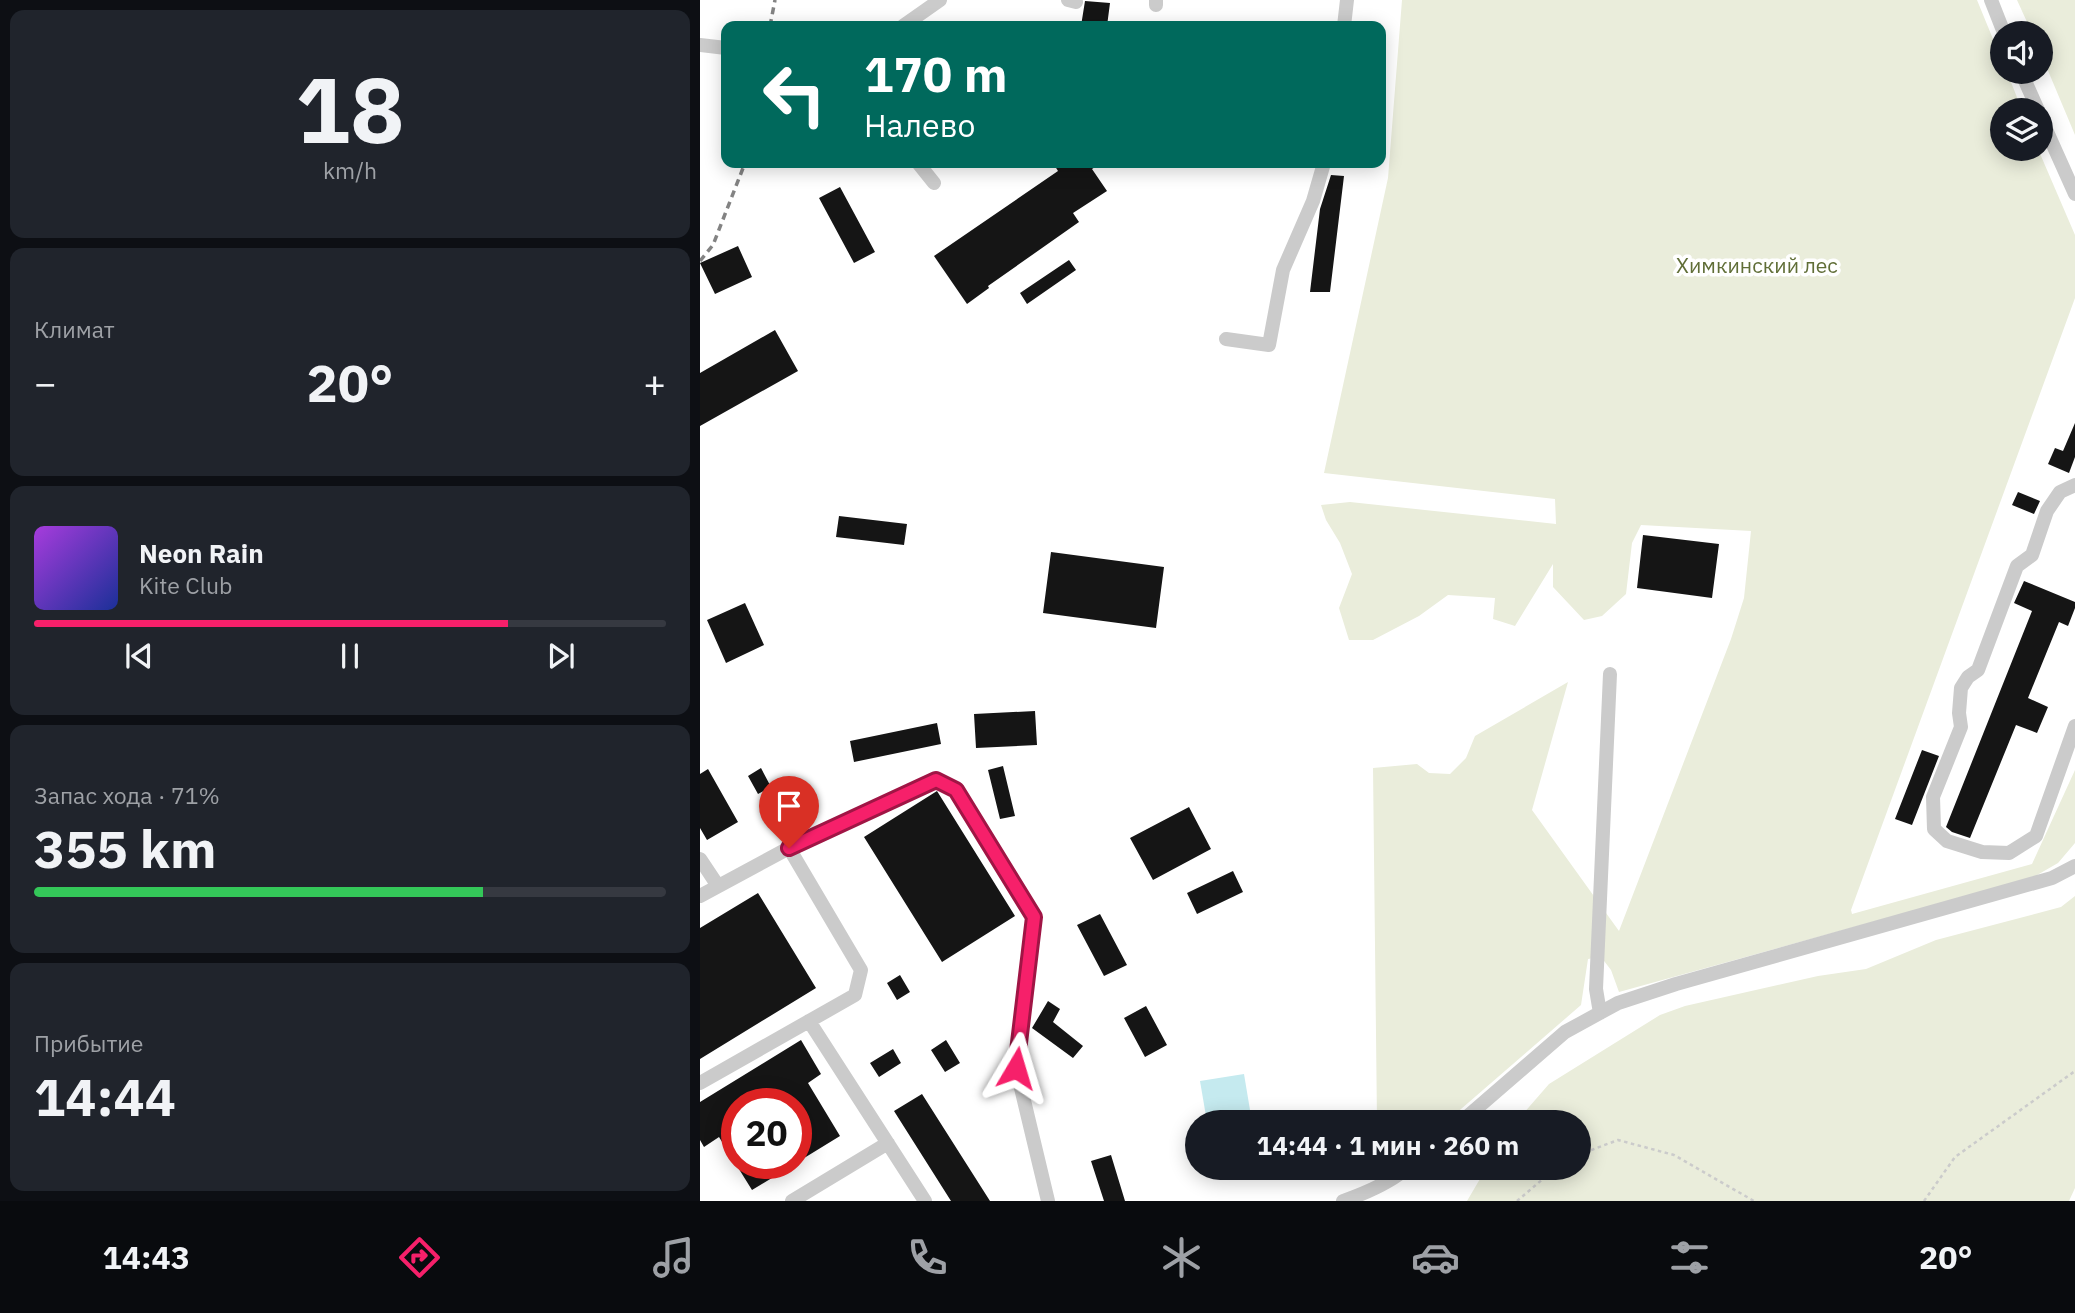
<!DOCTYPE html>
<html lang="ru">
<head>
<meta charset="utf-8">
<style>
  body { margin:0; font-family:"IBM Plex Sans",sans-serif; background:#20242c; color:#f1f3f6; height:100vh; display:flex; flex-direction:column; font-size:26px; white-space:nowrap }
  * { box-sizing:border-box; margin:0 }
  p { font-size:23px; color:#9ea1a6 }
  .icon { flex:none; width:38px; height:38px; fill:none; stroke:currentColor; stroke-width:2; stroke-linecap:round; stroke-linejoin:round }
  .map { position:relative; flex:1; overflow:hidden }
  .drawer { display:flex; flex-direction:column; gap:10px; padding:10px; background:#0d0f14; width:700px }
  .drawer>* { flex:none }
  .top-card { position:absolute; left:21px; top:21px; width:665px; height:147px; border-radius:14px; box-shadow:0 4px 18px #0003; background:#00695c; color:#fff; overflow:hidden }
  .buttons { position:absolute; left:1290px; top:21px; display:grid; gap:14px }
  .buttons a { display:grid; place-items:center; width:63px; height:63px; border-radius:50%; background:#171b24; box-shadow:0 4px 18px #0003; font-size:35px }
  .speed { position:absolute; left:21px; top:1088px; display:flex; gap:14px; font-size:35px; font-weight:700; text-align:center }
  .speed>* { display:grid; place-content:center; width:91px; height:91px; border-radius:50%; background:#171b24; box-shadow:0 4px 18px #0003; line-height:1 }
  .speed .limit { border:10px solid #d22; background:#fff; color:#111 }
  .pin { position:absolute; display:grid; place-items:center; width:60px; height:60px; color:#fff; margin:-72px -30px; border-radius:50% 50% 50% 0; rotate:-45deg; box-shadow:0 0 7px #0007 }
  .pin .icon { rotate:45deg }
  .me { position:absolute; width:77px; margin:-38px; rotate:7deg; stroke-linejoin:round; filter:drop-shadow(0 0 5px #0008) }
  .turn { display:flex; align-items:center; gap:24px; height:147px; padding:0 28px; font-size:32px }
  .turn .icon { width:91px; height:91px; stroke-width:2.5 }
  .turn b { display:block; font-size:49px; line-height:60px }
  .big { font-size:52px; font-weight:700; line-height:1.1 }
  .drawer .card { flex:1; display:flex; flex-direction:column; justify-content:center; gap:10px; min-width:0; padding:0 24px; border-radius:14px; background:#20242c }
  .drawer .dial { align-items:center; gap:0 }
  .dial b { font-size:91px; line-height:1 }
  .song { display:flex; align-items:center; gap:21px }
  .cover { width:84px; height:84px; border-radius:10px; background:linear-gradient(135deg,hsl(280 70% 55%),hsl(230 70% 35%)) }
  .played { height:7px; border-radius:4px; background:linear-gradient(90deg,#f6206a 75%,#363941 75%) }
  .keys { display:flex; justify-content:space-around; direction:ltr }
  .heat { display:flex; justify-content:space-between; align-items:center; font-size:38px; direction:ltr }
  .charge { height:10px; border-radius:5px; background:linear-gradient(90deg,#34c759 71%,#363941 0) }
  .trip { position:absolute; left:485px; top:1110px; width:406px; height:70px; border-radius:35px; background:#171b24; box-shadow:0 4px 18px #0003; font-weight:700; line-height:70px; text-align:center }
  .tabs { display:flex; height:112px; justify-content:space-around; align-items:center; background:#090b0e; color:#9ea1a6 }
  .tabs .icon { width:49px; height:49px }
  .tabs .active { color:#f6206a }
  .tabs b { font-size:32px; color:#f1f3f6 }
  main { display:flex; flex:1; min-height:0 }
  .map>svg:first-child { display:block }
</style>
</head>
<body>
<main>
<section class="drawer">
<div class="card dial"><b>18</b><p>km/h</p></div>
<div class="card"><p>Климат</p>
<div class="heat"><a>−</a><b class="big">20°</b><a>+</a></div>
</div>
<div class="card">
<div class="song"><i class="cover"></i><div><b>Neon Rain</b><p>Kite Club</p></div></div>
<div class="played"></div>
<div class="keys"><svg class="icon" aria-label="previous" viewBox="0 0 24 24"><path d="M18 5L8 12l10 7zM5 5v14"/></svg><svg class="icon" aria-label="pause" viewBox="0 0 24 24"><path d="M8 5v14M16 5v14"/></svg><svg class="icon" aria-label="next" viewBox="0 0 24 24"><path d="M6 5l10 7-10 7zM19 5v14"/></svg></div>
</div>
<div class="card"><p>Запас хода · 71%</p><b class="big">355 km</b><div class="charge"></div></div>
<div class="card"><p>Прибытие</p><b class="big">14:44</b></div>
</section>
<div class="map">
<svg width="1375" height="1201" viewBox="0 0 1375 1201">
  <rect width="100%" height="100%" fill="#fff"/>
  <path fill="#eaeddb" d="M702,0H1277L1302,61V72H1307L1322,110H1302V149H1338L1375,235V298L1151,910L1152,914L1332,864L1375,770V843L1358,863L1332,878L919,992L911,970L901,957L888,959L881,1005L746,1122H677L673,768L717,764L729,773L750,774L766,758L775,736L868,682L832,810L919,931L1031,639L1044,598L1051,531L941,525L932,543L926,594L902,616L884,620L853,587V564L815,626L793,619L795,598L748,595L719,616L673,640H649L639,608L652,574L640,543L626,520L621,505L650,502L856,524L855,499L624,473L688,178Z
    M1317,0H1375V135L1341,54L1340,33H1332Z
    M1375,896V1188L1369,1201H767L787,1167H878V1122H816L849,1084L960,1015L985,1006L1118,976L1166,969L1236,940L1361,907Z"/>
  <path fill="#c5eaef" d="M544,1074L552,1122H507L500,1081Z"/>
  <path fill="#151515" d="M385,1L410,3L407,26H381Z
    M353,163H401L392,169L407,191L373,213L379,222L288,286L289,288L267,304L234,256L358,171Z
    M631,175L644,176L630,292H610L620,209Z
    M140,187L175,252L154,263L119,198Z
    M38,246L52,277L15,294L0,263Z
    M369,260L376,270L327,304L320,293Z
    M75,330L98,371L0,426V373Z
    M1375,423V457L1369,473L1348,464L1355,448L1363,451Z
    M1318,492L1340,501L1334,514L1312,505Z
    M139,516L207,524L204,545L136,537Z
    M943,535L1019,544L1012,598L937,588Z
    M351,552L464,567L456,628L343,613Z
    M1324,581L1375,602V608L1368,626L1359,622L1328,698L1348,707L1337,733L1316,725L1270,838L1252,832L1246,827L1332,611L1314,603Z
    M45,603L64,645L26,663L7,620Z
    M335,711L337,745L276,748L274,714Z
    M237,723L241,744L154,762L150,741Z
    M1222,750L1239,756L1212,825L1195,819Z
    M303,766L315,816L300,819L288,770Z
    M61,768L71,787L58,794L48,776Z
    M8,769L38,822L7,840L0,828V774Z
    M237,791L315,916L242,962L164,837Z
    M489,807L511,849L453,880L430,838Z
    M533,871L543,892L497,914L487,893Z
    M58,893L116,988L0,1059V928Z
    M400,914L427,965L404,976L377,925Z
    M200,975L210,992L197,1000L187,983Z
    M348,1001L360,1009L353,1022L383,1046L373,1058L332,1028Z
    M446,1006L467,1045L445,1057L424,1018Z
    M101,1040L121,1074L108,1083L140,1136L96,1163V1104H37V1164H95L52,1190L19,1137L4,1147L0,1140V1102Z
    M246,1040L260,1063L245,1072L231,1050Z
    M193,1049L201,1063L179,1077L170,1063Z
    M222,1094L290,1201H251L194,1111Z
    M411,1155L425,1201H404L391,1161Z"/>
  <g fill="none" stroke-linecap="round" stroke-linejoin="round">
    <path stroke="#cbcbcb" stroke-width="2.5" stroke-dasharray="3.5 3.5" stroke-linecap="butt" d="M878,1155L918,1140L974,1155L1054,1201
      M817,1201L857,1167
      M1224,1201L1255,1157L1375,1071"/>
    <path stroke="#cbcbcb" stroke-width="14" d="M368,0L376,2
      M1291,0L1304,33
      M456,5V0
      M203,26L240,0
      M644,26L647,0
      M0,45L26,48
      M1321,72L1338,110
      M1340,116L1375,194
      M218,163L234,183
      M526,339L569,345L583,270L613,201L624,163
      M1375,485L1360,492L1347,511L1332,555L1317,566L1278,670L1268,677L1261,688L1259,713L1261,727L1233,797L1234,829L1247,841L1282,852L1309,853L1336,836L1375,726
      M0,859L18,886
      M0,896L89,848L236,780L256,790L334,917L316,1067L348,1201
      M900,1013L896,989L910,674
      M109,1021L225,1201
      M0,1083L155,995L161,970L89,848
      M761,1122L865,1032L918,1003L976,984L1352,878L1375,866
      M92,1201L188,1143
      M643,1201C666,1193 690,1183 708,1167"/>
    <path stroke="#838383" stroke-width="3.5" stroke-dasharray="7 5" stroke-linecap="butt" d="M70,26L75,0
      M0,261L13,245L45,163"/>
  </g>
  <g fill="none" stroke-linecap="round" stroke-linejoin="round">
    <defs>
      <path id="route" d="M89,848L236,780L256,790L334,917L316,1068"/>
    </defs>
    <use href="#route" stroke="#a01545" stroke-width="18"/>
    <use href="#route" stroke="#f6206a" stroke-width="12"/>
  </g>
  <g text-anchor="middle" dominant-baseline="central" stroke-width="7" stroke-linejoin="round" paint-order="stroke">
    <g font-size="21" fill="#606e37" stroke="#fff">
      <text x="1057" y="265">Химкинский лес</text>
    </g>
  </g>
</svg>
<div class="buttons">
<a><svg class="icon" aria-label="sound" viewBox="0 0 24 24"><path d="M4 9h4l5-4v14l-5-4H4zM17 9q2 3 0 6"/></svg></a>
<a><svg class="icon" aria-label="layers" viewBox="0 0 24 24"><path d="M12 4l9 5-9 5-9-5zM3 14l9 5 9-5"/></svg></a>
</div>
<div class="speed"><div class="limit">20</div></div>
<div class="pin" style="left:89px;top:848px;background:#d93025"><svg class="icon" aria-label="arrive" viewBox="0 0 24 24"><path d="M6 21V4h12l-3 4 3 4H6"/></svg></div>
<svg class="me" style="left:316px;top:1068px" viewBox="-20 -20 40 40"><path d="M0-17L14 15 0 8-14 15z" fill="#f6206a" stroke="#fff" stroke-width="4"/></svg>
<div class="trip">14:44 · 1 мин · 260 m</div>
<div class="top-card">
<div class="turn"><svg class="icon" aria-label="left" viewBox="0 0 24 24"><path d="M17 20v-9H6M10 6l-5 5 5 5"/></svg><div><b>170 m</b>Налево</div></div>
</div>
</div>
</main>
<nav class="tabs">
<b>14:43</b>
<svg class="icon active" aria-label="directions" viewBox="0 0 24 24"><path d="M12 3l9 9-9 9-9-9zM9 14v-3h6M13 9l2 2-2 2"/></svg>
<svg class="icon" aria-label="music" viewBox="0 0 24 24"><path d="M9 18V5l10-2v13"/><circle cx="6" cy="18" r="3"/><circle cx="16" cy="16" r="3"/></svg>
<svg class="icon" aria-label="phone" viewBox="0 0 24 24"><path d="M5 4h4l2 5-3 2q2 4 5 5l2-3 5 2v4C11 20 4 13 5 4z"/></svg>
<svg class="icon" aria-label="climate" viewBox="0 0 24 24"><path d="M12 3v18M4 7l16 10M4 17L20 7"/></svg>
<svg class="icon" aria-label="car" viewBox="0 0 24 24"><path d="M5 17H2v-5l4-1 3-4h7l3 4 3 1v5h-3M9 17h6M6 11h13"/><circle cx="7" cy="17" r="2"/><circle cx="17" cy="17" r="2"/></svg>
<svg class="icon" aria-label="filters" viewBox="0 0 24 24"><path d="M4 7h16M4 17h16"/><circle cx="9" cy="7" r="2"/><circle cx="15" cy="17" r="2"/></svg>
<b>20°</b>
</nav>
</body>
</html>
